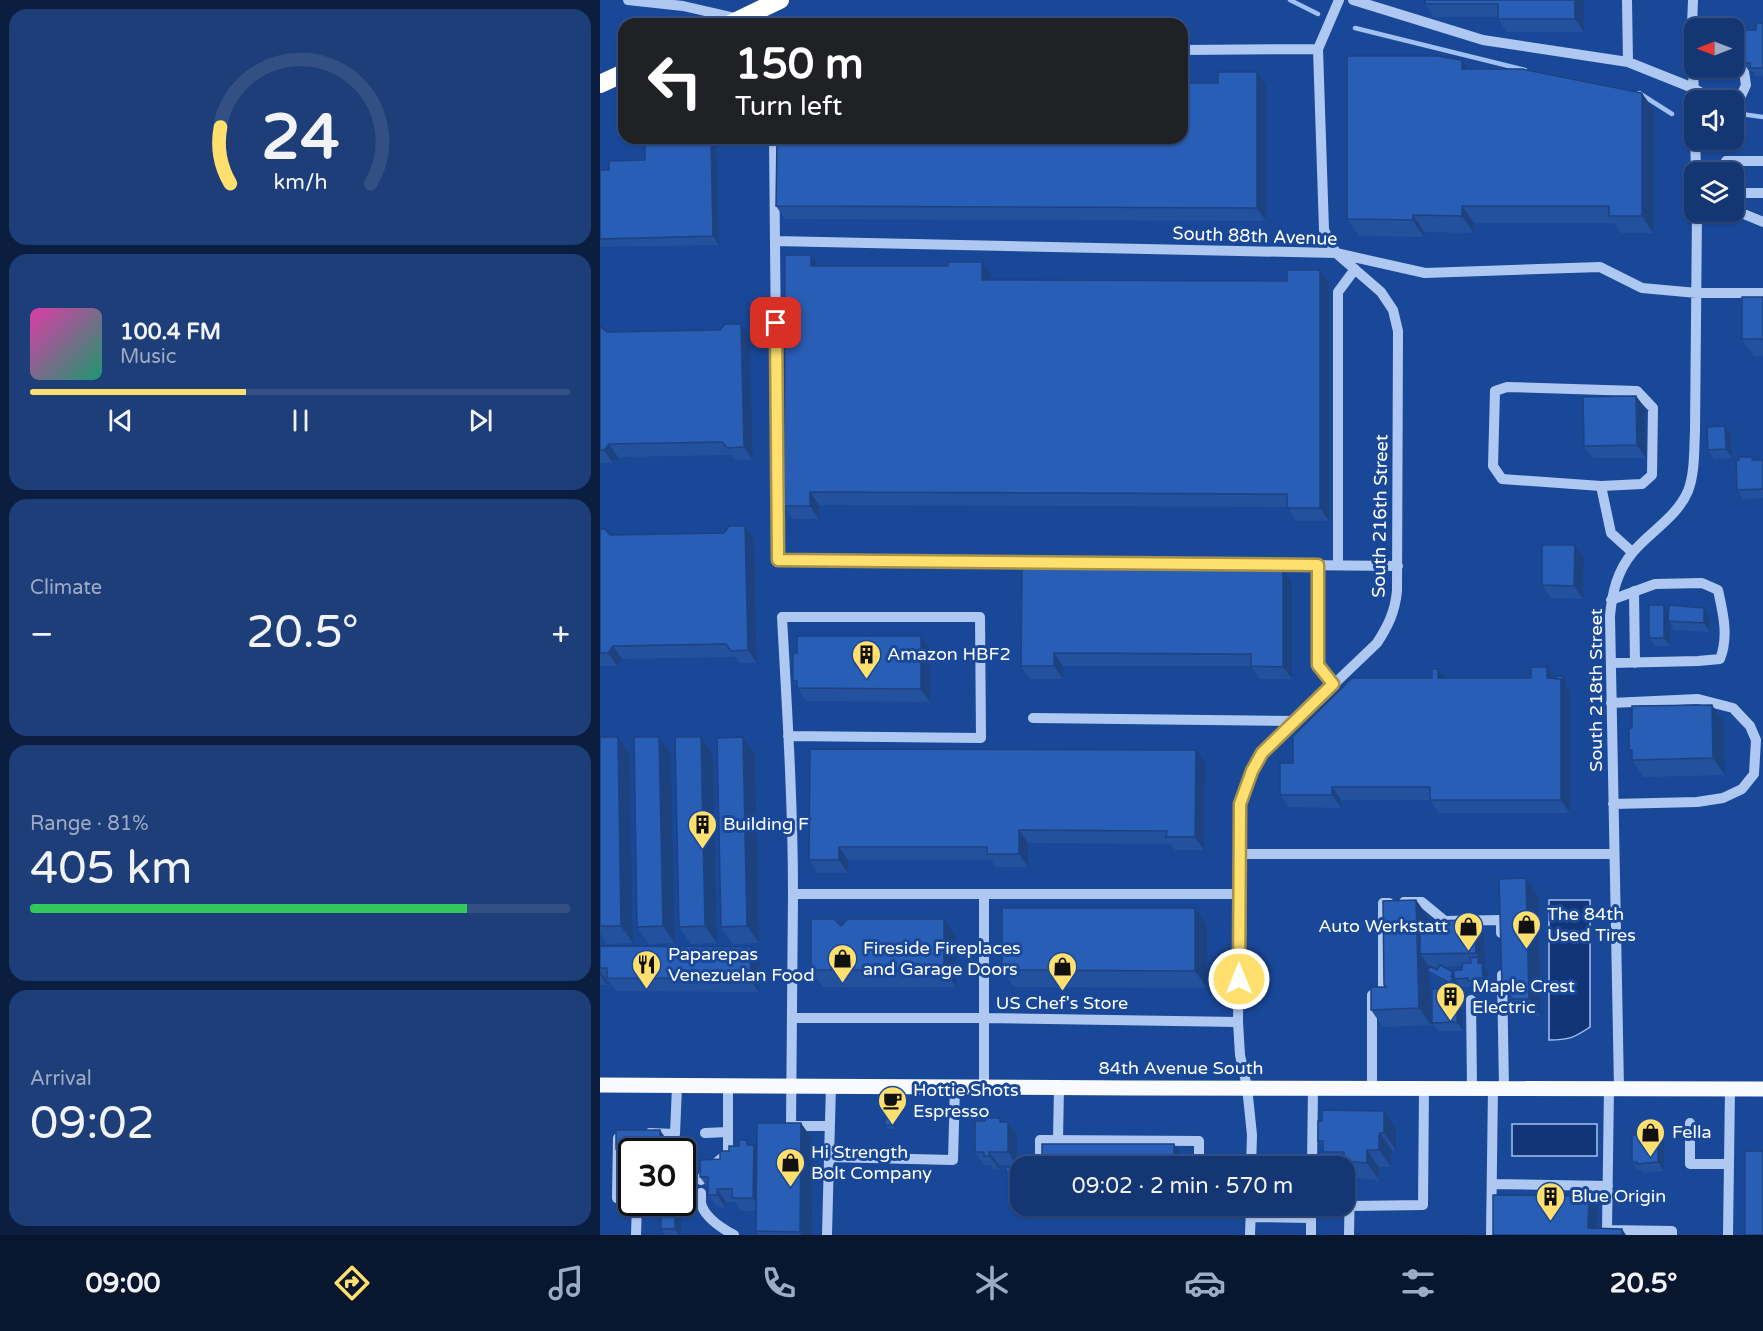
<!DOCTYPE html>
<html lang="en">
<head>
<meta charset="utf-8">
<style>
  body { margin:0; font-family:"Varela Round",sans-serif; background:#1d3e78; color:#f1f3f6; height:100vh; display:flex; flex-direction:column; font-size:22px; white-space:nowrap }
  * { box-sizing:border-box; margin:0 }
  p { font-size:20px; color:#9dabc4 }
  .icon { flex:none; width:33px; height:33px; fill:none; stroke:currentColor; stroke-width:2; stroke-linecap:round; stroke-linejoin:round }
  .map { position:relative; flex:1; overflow:hidden }
  .drawer { display:flex; flex-direction:column; gap:9px; padding:9px; background:#0b1e3f; width:600px }
  .drawer>* { flex:none }
  .guide { position:absolute; left:18px; top:18px; width:570px; height:126px; border-radius:18px; box-shadow:0 2px 4px #0004,0 0 0 2px #335085; background:#202124; color:#fff; overflow:hidden }
  .needle { width:39px; rotate:270deg }
  .buttons { position:absolute; left:1084px; top:18px; display:grid; gap:12px }
  .buttons a { display:grid; place-items:center; width:60px; height:60px; border-radius:12px; background:#143673; box-shadow:0 2px 4px #0004,0 0 0 2px #335085; font-size:30px }
  .speed { position:absolute; left:18px; top:1138px; display:flex; gap:12px; font-size:30px; font-weight:700; text-align:center }
  .speed>* { display:grid; place-content:center; width:78px; height:78px; border-radius:50%; background:#143673; box-shadow:0 2px 4px #0004,0 0 0 2px #335085; line-height:1 }
  .speed .limit { border:3px solid #111; border-radius:9px; background:#fff; color:#111 }
  .pin { position:absolute; display:grid; place-items:center; width:51px; height:51px; color:#fff; margin:-26px; border-radius:12px; box-shadow:0 3px 9px #0006 }
  .me { position:absolute; width:66px; margin:-33px; rotate:0deg; stroke-linejoin:round; filter:drop-shadow(0 0 4px #0008) }
  .turn { display:flex; align-items:center; gap:21px; height:126px; padding:0 18px; font-size:27px }
  .turn .icon { width:78px; height:78px; stroke-width:2.5 }
  .turn b { display:block; font-size:42px; line-height:51px }
  .big { font-size:45px; font-weight:600; line-height:1.1 }
  .drawer .card { flex:1; display:flex; flex-direction:column; justify-content:center; gap:9px; min-width:0; padding:0 21px; border-radius:18px; background:#1d3e78 }
  .drawer .dial { align-items:center; gap:0 }
  .dial svg { height:156px; overflow:visible; fill:none; stroke:#335085; stroke-width:7; stroke-linecap:round; text-anchor:middle }
  .dial text { fill:#f1f3f6; stroke:none }
  .song { display:flex; align-items:center; gap:18px }
  .cover { width:72px; height:72px; border-radius:9px; background:linear-gradient(135deg,hsl(320 70% 55%),hsl(160 70% 35%)) }
  .played { height:6px; border-radius:3px; background:linear-gradient(90deg,#ffe06e 40%,#335085 40%) }
  .keys { display:flex; justify-content:space-around; direction:ltr }
  .heat { display:flex; justify-content:space-between; align-items:center; font-size:33px; direction:ltr }
  .charge { height:9px; border-radius:4px; background:linear-gradient(90deg,#34c759 81%,#335085 0) }
  .trip { position:absolute; left:410px; top:1156px; width:345px; height:60px; border-radius:18px; background:#143673; box-shadow:0 2px 4px #0004,0 0 0 2px #335085; font-weight:600; line-height:60px; text-align:center }
  .tab-bar { display:flex; height:96px; justify-content:space-around; align-items:center; background:#08162e; color:#9dabc4 }
  .tab-bar .icon { width:42px; height:42px }
  .tab-bar .selected { color:#ffe06e }
  .tab-bar b { font-size:27px; color:#f1f3f6 }
  main { display:flex; flex:1; min-height:0 }
  .map>svg:first-child { display:block }
</style>
</head>
<body>
<main>
<section class="drawer">
<div class="card dial"><svg viewBox="0 0 100 80">
<path d="M14 69A42 42 0 1 1 86 69"/>
<path d="M14 69A42 42 0 0 1 9 40" stroke="#ffe06e"/>
<text x="50" y="56" font-size="32" font-weight="700">24</text>
<text x="50" y="72" font-size="11">km/h</text>
</svg></div>
<div class="card">
<div class="song"><i class="cover"></i><div><b>100.4 FM</b><p>Music</p></div></div>
<div class="played"></div>
<div class="keys"><svg class="icon" aria-label="previous" viewBox="0 0 24 24"><path d="M18 5L8 12l10 7zM5 5v14"/></svg><svg class="icon" aria-label="pause" viewBox="0 0 24 24"><path d="M8 5v14M16 5v14"/></svg><svg class="icon" aria-label="next" viewBox="0 0 24 24"><path d="M6 5l10 7-10 7zM19 5v14"/></svg></div>
</div>
<div class="card"><p>Climate</p>
<div class="heat"><a>−</a><b class="big">20.5°</b><a>+</a></div>
</div>
<div class="card"><p>Range · 81%</p><b class="big">405 km</b><div class="charge"></div></div>
<div class="card"><p>Arrival</p><b class="big">09:02</b></div>
</section>
<div class="map">
<svg width="1163" height="1235" viewBox="0 0 1163 1235">
  <rect width="100%" height="100%" fill="#1a4899"/>
  <path fill="#113576" stroke="#a2c1f3" stroke-width="1.5" d="M949,900H990V1027C974,1038 968,1040 949,1040Z
    M912,1124H997V1156H912Z"/>
  <g fill="none" stroke-linecap="round" stroke-linejoin="round">
    <path stroke="#a2c1f3" stroke-width="4.5" d="M690,0L718,14
      M755,28L925,70
      M1039,93L1072,114
      M1134,113L1163,117"/>
    <path stroke="#afc8f1" stroke-width="10" d="M28,0L83,6L140,19
      M753,0L883,40L1028,62L1093,88L1111,98L1141,96L1146,85L1140,45L1134,41
      M1027,0L1028,62
      M1093,0L1092,26L1096,172
      M582,50L718,49
      M174,138L178,560L798,566
      M1126,161H1163
      M1134,193H1163
      M1134,210L1163,222
      M175,241L736,253L825,273L1000,267L1042,288L1097,293H1163
      M1001,486L1042,484L1052,475L1053,408L1037,391L907,387L895,391L893,466L902,479L1001,486L1011,533L1032,552
      M718,565V665L733,684
      M738,565V292L755,269
      M1034,591L1035,663
      M1011,663L1098,661L1120,659C1129,636 1123,613 1118,590L1102,583L1055,584L1011,600
      M1011,703L1098,699L1133,708L1150,726L1156,740L1154,774L1142,789L1123,798L1097,802L1013,804
      M433,718L694,721
      M188,736L381,738L380,617H182C187,709 193,802 193,894
      M639,854H1014
      M384,894V1086
      M804,902H822L845,921L901,920V933
      M902,975L904,1088
      M871,1000L872,1088
      M193,1018H384L638,1022
      M772,1087V995H783V903H789
      M1009,1088L1007,1230L1072,1231V1235
      M1019,1088L1010,616C1012,593 1017,571 1033,552C1051,531 1077,517 1088,491C1095,473 1094,450 1095,431L1097,212
      M1090,1123V1164H1129
      M230,1126H191L193,894H639
      M50,1133L75,1134L77,1086
      M105,1133L128,1132
      M18,1138L17,1198L32,1199
      M458,1140L459,1087
      M229,1157L231,1086
      M440,1167V1140L599,1141V1167
      M651,1167L652,1135L647,1087L640,1055L638,1022L640,804L652,771L662,753L777,643C788,626 795,612 797,591L798,331L793,310L781,292L736,253L724,230L718,49L739,0
      M712,1167L713,1087
      M101,1180L106,1171L128,1153V1086
      M744,1182H750L749,1235
      M892,1184L1008,1186
      M101,1193C101,1196 101,1200 101,1203C104,1217 123,1229 134,1235
      M750,1206L823,1205L824,1088
      M440,1212V1206
      M651,1217L711,1218V1206
      M36,1235L37,1203
      M227,1235L229,1157L353,1160L355,1086
      M650,1235L651,1206
      M711,1235V1218
      M891,1235L893,1088
      M1128,1235L1130,1088"/>
    <path stroke="#f8faff" stroke-width="15" d="M0,1085L531,1088L1163,1089"/>
    <path stroke="#fff" stroke-width="18" d="M130,24L180,0
      M0,84L24,73"/>
  </g>
  <path fill="#23519d" fill-rule="evenodd" d="M984,0V32H907L898,19V17H834L825,4Z
    M1163,23V76H1156L1153,71H1149L1143,63V58L1140,53L1145,37L1156,30Z
    M862,60L868,69L1054,110L1053,233H1021L1014,223H874V233L824,232V237L759,236L747,219Z
    M657,72L666,85V221L185,219L176,206Z
    M74,140L119,245L0,247V170H9L45,160Z
    M218,266L391,275V280L729,283V521H696L687,507L219,505V519H193L184,506Z
    M1163,297V356H1154L1142,339Z
    M0,326L7,332L120,330L150,336L153,460H136L131,455L18,457L13,463H0Z
    M1036,396L1045,408L1046,458H993L984,446Z
    M1125,426L1131,434L1132,458L1114,459L1108,450Z
    M1152,457L1154,460H1163V498L1143,499L1137,490L1139,460Z
    M0,529L10,535L154,539L157,663H140L135,657L22,659L17,666H0Z
    M984,557L983,599L951,598L942,585Z
    M422,568L683,569L692,582V679H660L651,666H463V679H430L421,666Z
    M1064,605L1069,612L1104,608L1110,616V632L1074,630L1070,623V646H1055L1049,638Z
    M321,636L330,649V702L206,701L193,681L197,653Z
    M947,667L955,679L963,676L966,681V685L970,691V813H839L830,800H741V808L689,807L680,795L693,763L832,678L838,669L844,678H931Z
    M1124,722L1125,775L1044,777L1032,760V753L1029,750Z
    M0,737H18L30,754L33,943L7,944L0,933Z
    M59,737L71,754L75,943L49,944L37,927Z
    M101,737L113,754L117,943L91,944L79,927Z
    M210,749L605,763L604,850H575L571,844L428,843V867H396L391,860H248V873H218L209,860Z
    M155,754L159,943L133,944L121,927Z
    M926,878L938,895L941,1016H925L914,1004L902,987Z
    M816,900L828,917V921L884,933L885,966H884L888,971L889,987H880V990H874L872,987H860L855,979L854,981L856,983L853,987L830,974L831,1025L783,1027L771,1010L786,987ZM862,966V970L854,973L843,967ZM831,967H839L837,970Z
    M595,908L607,925V988L414,987L402,970Z
    M241,926L356,936V987H223L211,970Z
    M0,946L160,960L159,992L16,991L9,981H7V985H0Z
    M857,998V1003L863,1011V1031H838L832,1023Z
    M784,1111L796,1128V1150H792L791,1153V1167H779V1180L756,1178L749,1169H744V1167H733L723,1152V1147L718,1141L722,1121Z
    M400,1118L403,1122H408L417,1134V1165H399V1169H393L390,1165H384L375,1152Z
    M296,1123V1129H288L285,1125Z
    M1062,1139L1064,1144V1171L1043,1173L1042,1170H1038L1032,1162Z
    M147,1140L151,1145L157,1149L213,1140L212,1235H158L156,1231V1211H141L135,1202H126V1208L117,1207L108,1195V1188L100,1177L129,1151L139,1146Z
    M69,1143V1149H73L75,1152H32V1161H25L16,1149Z
    M413,1167L416,1171V1176L409,1177L406,1172Z
    M41,1203H82V1214H80L81,1235H65L61,1229V1214H49Z
    M456,1206H579V1213H461Z"/>
  <path fill="#1d4280" d="M975,0H984V32L975,19Z
    M862,60L874,77L862,69Z
    M657,72L666,85V221L657,208Z
    M1042,93L1054,110L1053,233L1042,216Z
    M111,138H116L119,245L113,236Z
    M862,206L874,223V233L862,216Z
    M813,215L824,232V237L813,220Z
    M211,255L220,268L211,266Z
    M382,262L391,275V293L382,280Z
    M720,270L729,283V521L720,508Z
    M141,324L150,336L153,460L144,447Z
    M1036,396L1045,408L1046,458L1037,445Z
    M1125,426L1131,434L1132,458L1126,449Z
    M9,444L18,457L13,463L4,450Z
    M210,492L219,505V519L210,506Z
    M145,526L154,539L157,663L148,650Z
    M975,545L984,557L983,599L974,586Z
    M683,569L692,582V679L683,667Z
    M1064,605L1070,613L1068,621L1070,623V646L1064,638Z
    M1104,608L1110,616V632L1104,623Z
    M321,636L330,649V702L321,689Z
    M13,646L22,659L17,666L8,653Z
    M454,653L463,666V679L454,666Z
    M947,667L956,680L947,678Z
    M838,669L847,682L838,678Z
    M963,676L966,681V685L970,691V813L961,800V679Z
    M1112,705L1124,722L1125,775L1113,758Z
    M18,737L30,754L33,943L21,926Z
    M59,737L71,754L75,943L63,926Z
    M101,737L113,754L117,943L105,926Z
    M143,737L155,754L159,943L147,926Z
    M596,750L605,763L604,850L595,837Z
    M732,787L741,800V808L732,795Z
    M419,830L428,843V867L419,854Z
    M239,847L248,860V873L239,860Z
    M926,878L938,895L941,1016L929,999Z
    M816,900L828,917L829,954H820L829,967L827,971L830,974L831,1025L819,1008Z
    M595,908L607,925V988L595,971Z
    M344,919L356,936V987L344,970Z
    M875,920L884,933L885,966L876,953Z
    M151,947L160,960L159,992L150,979Z
    M878,957L888,971L889,987L883,978L878,963Z
    M0,971L7,981V985L0,975Z
    M853,972L856,976L854,981L856,983L853,987L850,983L851,977Z
    M874,978L880,987V990L874,981Z
    M851,989L857,998V1003L863,1011V1031L857,1022L851,1002Z
    M784,1111L796,1128V1150L784,1133Z
    M400,1118L408,1129V1122L417,1134V1165L408,1152L400,1122Z
    M293,1119L296,1123V1129L293,1125Z
    M201,1123L213,1140L212,1235H202L200,1232Z
    M60,1130L69,1143V1152L60,1149Z
    M1056,1130L1064,1144V1171L1058,1162Z
    M780,1133L792,1150L791,1153V1167L779,1150V1136Z
    M147,1140L154,1149V1145L163,1158L162,1211L153,1198Z
    M574,1144L586,1161V1167H574Z
    M767,1150L779,1167V1180L767,1163Z
    M389,1152L399,1165V1169L389,1156Z
    M413,1167L416,1171V1176L413,1172Z
    M117,1189L126,1202V1208L117,1195Z
    M989,1196L998,1209L997,1235L988,1228Z
    M74,1203H82V1214Z
    M75,1206L81,1214V1235H79L75,1229Z
    M574,1206H579V1213Z
    M1022,1229L1026,1235H1022Z"/>
  <path fill="#295eb7" stroke="#1d4280" stroke-width="1.5" d="M825,0H975V19H898V4H825Z
    M1156,23H1163V68H1150V63H1143V53H1140L1141,37H1145V30H1156Z
    M747,56H837L862,60V69H922L1042,93V216H1009V206H862V216L813,215V220L747,219Z
    M618,72H657V208L176,206L177,138H582V83H618Z
    M74,138H111L113,236L0,239V170H9V161L45,160V140H74Z
    M185,255H211V266H348V262H382V280L687,281V270H720V508H687V494L210,492V506H184Z
    M1142,297H1163V339H1142Z
    M125,324H141L144,447L127,448L122,442L9,444L4,450H0V326L7,332L120,330Z
    M1036,396L1037,445L984,446L983,397Z
    M1125,426L1126,449L1108,450L1107,427Z
    M1139,457H1152V460H1163V489L1137,490L1136,460H1139Z
    M129,526H145L148,650L131,651L126,644L13,646L8,653H0V529H5L10,535L124,533Z
    M942,545H975L974,586L942,585Z
    M422,568L683,569V667L651,666V654L454,653V666H421Z
    M1049,605H1064V638H1049Z
    M1069,605L1104,608V623L1068,621Z
    M197,636H321V689L197,688V681H193V653H197Z
    M931,667H947V678L961,679V800H830V787H732V795H680V763H693V736L752,678H832V669H838V678H931Z
    M956,676H963V681L961,679H956Z
    M1112,705L1113,758L1032,760V750H1029V728H1032V706Z
    M0,737H18L21,926H0Z
    M34,737H59L63,926L37,927Z
    M75,737H101L105,926L79,927Z
    M143,737L147,926L121,927L117,738Z
    M210,749L596,750L595,837H566L567,831L419,830V854H387V847H239V860H209Z
    M926,878L929,999H913L902,987L899,879Z
    M816,900L819,1008L771,1010V987H786L784,985L783,901Z
    M402,908H595V971L402,970Z
    M211,919H234L241,926L248,919H344V970H211Z
    M875,920L876,953L820,954V921Z
    M0,946L151,947L150,979L7,978V968H0Z
    M878,957V963H882L883,978H874V981H868V978L854,979V970H862V963H871L870,958Z
    M840,965L853,972L851,977L853,978L850,983L827,971L830,966L837,970Z
    M832,989H851V1002H857V1022L832,1023Z
    M722,1110L784,1111V1133H780L779,1136V1150H767V1163L744,1161V1152H723V1141H718V1121H722Z
    M385,1118H400V1122H408V1152H389V1156H384V1152H375V1121H385Z
    M285,1119H293V1125H285Z
    M157,1123H201L200,1232L156,1231Z
    M16,1130H60V1149H73V1152H40V1149H16Z
    M1035,1130H1056V1135H1058V1162L1037,1164V1162H1032V1135H1035Z
    M139,1140H147V1145H154L153,1198H132V1189H117V1195H108V1177H100V1160L120,1159V1151H129V1146H139Z
    M442,1144H574V1167H442Z
    M1145,1151H1163V1235H1145Z
    M406,1167H413V1172H406Z
    M893,1195L989,1196L988,1228L1022,1229V1235H893Z
    M59,1206H75V1229H61V1210H59Z"/>
  <g fill="none" stroke-linecap="round" stroke-linejoin="round">
    <defs>
      <path id="route" d="M176,323L178,560L718,565V665L733,684L662,753L652,771L640,804L639,979"/>
    </defs>
    <use href="#route" stroke="#a69248" stroke-width="15"/>
    <use href="#route" stroke="#ffe06e" stroke-width="10"/>
  </g>
  <defs>
    <symbol id="building-pin" viewBox="-11 -11 22 30"><path d="M0 17L-7.5 6A9.5 9.5 0 1 1 7.5 6Z" fill="#ffe06e" stroke="#1a4899"/><path d="M-4-6H4V6H1V3H-1V6H-4ZM-2.5-4.3h1.7v1.8h-1.7ZM.8-4.3h1.7v1.8H.8ZM-2.5-1h1.7V.8h-1.7ZM.8-1h1.7V.8H.8Z" fill="#111"/></symbol>
    <symbol id="shop-pin" viewBox="-11 -11 22 30"><path d="M0 17L-7.5 6A9.5 9.5 0 1 1 7.5 6Z" fill="#ffe06e" stroke="#1a4899"/><path d="M-5-2.5h2.3a2.7 3.5 0 0 1 5.4 0H5L5.5 6h-11ZM-1.5-2.5h3a1.5 2.3 0 0 0-3 0Z" fill="#111"/></symbol>
    <symbol id="restaurant-pin" viewBox="-11 -11 22 30"><path d="M0 17L-7.5 6A9.5 9.5 0 1 1 7.5 6Z" fill="#ffe06e" stroke="#1a4899"/><path d="M-5-6h1v4h1v-4h1v4h1v-4h1v5L-1.5 .5V6h-2V.5L-5-1ZM5-6V6H3V1.5H1.5Q1.5-4 5-6Z" fill="#111"/></symbol>
    <symbol id="cafe-pin" viewBox="-11 -11 22 30"><path d="M0 17L-7.5 6A9.5 9.5 0 1 1 7.5 6Z" fill="#ffe06e" stroke="#1a4899"/><path d="M-5.5-4.5H6V0H3Q3 3.5 0 3.5H-2.5Q-5.5 3.5-5.5 0ZM3-3.2v2h1.7v-2ZM-6 4.5H4V6H-6Z" fill="#111"/></symbol>
  </defs>
  <g fill-rule="evenodd">
    <use href="#building-pin" x="250" y="638" width="33" height="45"/>
    <use href="#building-pin" x="86" y="808" width="33" height="45"/>
    <use href="#shop-pin" x="910" y="908" width="33" height="45"/>
    <use href="#shop-pin" x="852" y="910" width="33" height="45"/>
    <use href="#shop-pin" x="226" y="942" width="33" height="45"/>
    <use href="#restaurant-pin" x="30" y="948" width="33" height="45"/>
    <use href="#shop-pin" x="446" y="950" width="33" height="45"/>
    <use href="#building-pin" x="834" y="980" width="33" height="45"/>
    <use href="#cafe-pin" x="276" y="1084" width="33" height="45"/>
    <use href="#shop-pin" x="1034" y="1116" width="33" height="45"/>
    <use href="#shop-pin" x="174" y="1146" width="33" height="45"/>
    <use href="#building-pin" x="934" y="1180" width="33" height="45"/>
  </g>
  <g text-anchor="middle" dominant-baseline="central" stroke-width="6" stroke-linejoin="round" paint-order="stroke">
    <g font-size="18" fill="#fff" stroke="#1a4899">
      <text transform="translate(655 236) rotate(2)">South 88th Avenue</text>
      <text transform="translate(780 516) rotate(-89)">South 216th Street</text>
      <text transform="translate(996 690) rotate(-90)">South 218th Street</text>
      <text x="581" y="1068">84th Avenue South</text>
    </g>
    <g font-size="18" fill="#fff" stroke="#1a4899" text-anchor="start">
      <text x="287" y="654">Amazon HBF2</text>
      <text x="123" y="824">Building F</text>
      <text x="947" y="914">The 84th<tspan x="947" dy="21">Used Tires</tspan></text>
      <text x="848" y="926" text-anchor="end">Auto Werkstatt</text>
      <text x="263" y="948">Fireside Fireplaces<tspan x="263" dy="21">and Garage Doors</tspan></text>
      <text x="68" y="954">Paparepas<tspan x="68" dy="21">Venezuelan Food</tspan></text>
      <text x="872" y="986">Maple Crest<tspan x="872" dy="21">Electric</tspan></text>
      <text x="462" y="1003" text-anchor="middle">US Chef's Store</text>
      <text x="313" y="1090">Hottie Shots<tspan x="313" dy="21">Espresso</tspan></text>
      <text x="1072" y="1132">Fella</text>
      <text x="211" y="1152">Hi Strength<tspan x="211" dy="21">Bolt Company</tspan></text>
      <text x="971" y="1196">Blue Origin</text>
    </g>
  </g>
</svg>
<div class="buttons">
<a><svg class="needle" viewBox="-14 -14 28 28"><path d="M0-13l5 13h-10z" fill="#e53935"/><path d="M0 13l5-13h-10z" fill="#9dabc4"/></svg></a>
<a><svg class="icon" aria-label="sound" viewBox="0 0 24 24"><path d="M4 9h4l5-4v14l-5-4H4zM17 9q2 3 0 6"/></svg></a>
<a><svg class="icon" aria-label="layers" viewBox="0 0 24 24"><path d="M12 4l9 5-9 5-9-5zM3 14l9 5 9-5"/></svg></a>
</div>
<div class="speed"><div class="limit">30</div></div>
<div class="pin" style="left:176px;top:323px;background:#d93025"><svg class="icon" aria-label="arrive" viewBox="0 0 24 24"><path d="M6 21V4h12l-3 4 3 4H6"/></svg></div>
<svg class="me" style="left:639px;top:979px" viewBox="-20 -20 40 40"><circle r="17" fill="#ffe06e" stroke="#fff" stroke-width="3"/><path d="M0-11L8 9 0 5-8 9z" fill="#fff"/></svg>
<div class="trip">09:02 · 2 min · 570 m</div>
<div class="guide">
<div class="turn"><svg class="icon" aria-label="left" viewBox="0 0 24 24"><path d="M17 20v-9H6M10 6l-5 5 5 5"/></svg><div><b>150 m</b>Turn left</div></div>
</div>
</div>
</main>
<nav class="tab-bar">
<b>09:00</b>
<svg class="icon selected" aria-label="directions" viewBox="0 0 24 24"><path d="M12 3l9 9-9 9-9-9zM9 14v-3h6M13 9l2 2-2 2"/></svg>
<svg class="icon" aria-label="music" viewBox="0 0 24 24"><path d="M9 18V5l10-2v13"/><circle cx="6" cy="18" r="3"/><circle cx="16" cy="16" r="3"/></svg>
<svg class="icon" aria-label="phone" viewBox="0 0 24 24"><path d="M5 4h4l2 5-3 2q2 4 5 5l2-3 5 2v4C11 20 4 13 5 4z"/></svg>
<svg class="icon" aria-label="climate" viewBox="0 0 24 24"><path d="M12 3v18M4 7l16 10M4 17L20 7"/></svg>
<svg class="icon" aria-label="car" viewBox="0 0 24 24"><path d="M5 17H2v-5l4-1 3-4h7l3 4 3 1v5h-3M9 17h6M6 11h13"/><circle cx="7" cy="17" r="2"/><circle cx="17" cy="17" r="2"/></svg>
<svg class="icon" aria-label="filters" viewBox="0 0 24 24"><path d="M4 7h16M4 17h16"/><circle cx="9" cy="7" r="2"/><circle cx="15" cy="17" r="2"/></svg>
<b>20.5°</b>
</nav>
</body>
</html>
